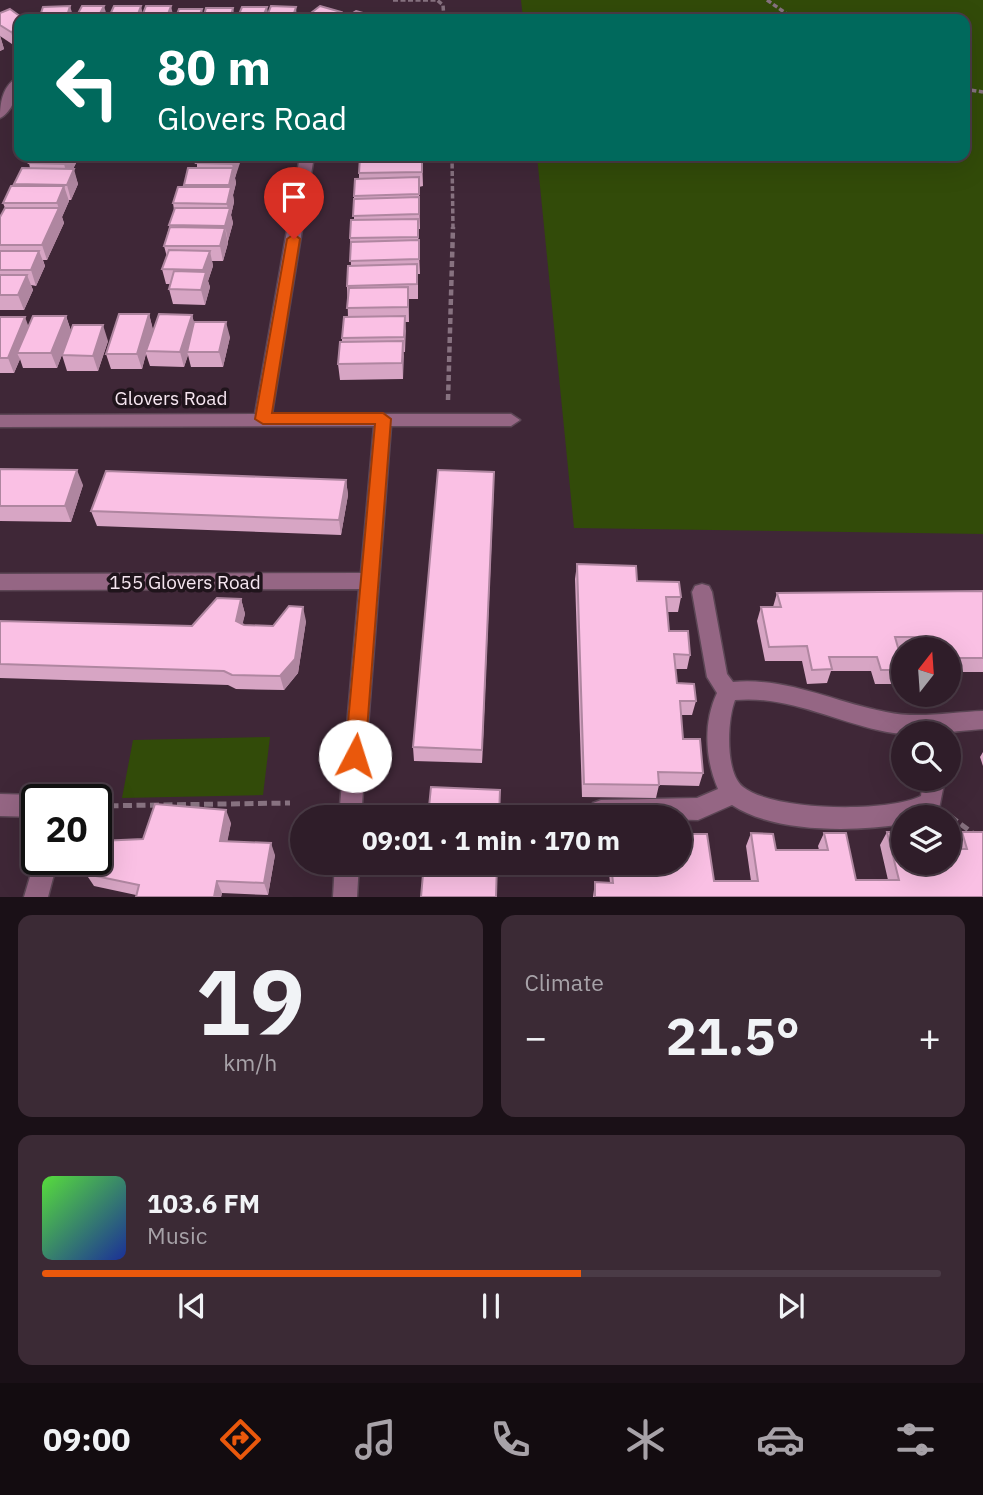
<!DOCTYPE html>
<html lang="en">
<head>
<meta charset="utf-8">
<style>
  body { margin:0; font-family:"IBM Plex Sans",sans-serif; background:#3b2a35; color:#f1f3f6; height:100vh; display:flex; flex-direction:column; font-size:26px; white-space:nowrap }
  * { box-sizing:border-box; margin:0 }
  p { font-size:23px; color:#a7a2a8 }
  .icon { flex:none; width:38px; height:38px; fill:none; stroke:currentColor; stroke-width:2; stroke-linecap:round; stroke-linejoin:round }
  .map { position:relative; height:897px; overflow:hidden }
  .sheet { display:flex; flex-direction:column; gap:18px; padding:18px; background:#1a1017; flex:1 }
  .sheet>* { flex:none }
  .top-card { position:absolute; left:14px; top:14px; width:956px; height:147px; border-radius:14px; box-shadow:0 7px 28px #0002,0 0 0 2px #4a3b46; background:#00695c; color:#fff; overflow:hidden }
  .needle { width:46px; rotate:17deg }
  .controls { position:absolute; left:891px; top:637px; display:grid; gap:14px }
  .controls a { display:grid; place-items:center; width:70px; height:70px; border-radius:50%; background:#2f1d29; box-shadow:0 7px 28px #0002,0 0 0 2px #4a3b46; font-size:35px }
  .speed { position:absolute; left:21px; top:784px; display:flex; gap:14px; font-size:35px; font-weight:700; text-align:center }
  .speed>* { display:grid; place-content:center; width:91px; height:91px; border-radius:50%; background:#2f1d29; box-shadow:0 7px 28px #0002,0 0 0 2px #4a3b46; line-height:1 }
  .speed .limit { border:4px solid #111; border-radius:10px; background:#fff; color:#111 }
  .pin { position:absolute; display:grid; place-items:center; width:60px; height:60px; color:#fff; margin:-72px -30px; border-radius:50% 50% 50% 0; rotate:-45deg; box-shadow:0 0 7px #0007 }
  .pin .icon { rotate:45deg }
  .me { position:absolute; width:77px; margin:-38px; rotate:5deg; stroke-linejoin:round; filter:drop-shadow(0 0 5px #0008) }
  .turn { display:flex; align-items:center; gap:24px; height:147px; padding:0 28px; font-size:32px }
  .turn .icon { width:91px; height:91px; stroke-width:2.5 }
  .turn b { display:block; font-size:49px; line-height:60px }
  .big { font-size:52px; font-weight:800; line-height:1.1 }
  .sheet .widget { flex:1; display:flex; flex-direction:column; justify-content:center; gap:10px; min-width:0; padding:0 24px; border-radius:14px; background:#3b2a35 }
  .sheet .dial { align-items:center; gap:0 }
  .dial b { font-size:91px; line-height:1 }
  .song { display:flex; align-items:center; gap:21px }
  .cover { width:84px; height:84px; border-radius:10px; background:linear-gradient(135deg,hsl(110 70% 55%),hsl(230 70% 35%)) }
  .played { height:7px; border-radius:4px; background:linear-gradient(90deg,#ea580c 60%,#4a3b46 60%) }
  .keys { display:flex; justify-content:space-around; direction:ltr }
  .heat { display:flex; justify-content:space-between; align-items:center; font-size:38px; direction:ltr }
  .sheet .tiles { flex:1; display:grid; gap:18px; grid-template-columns:1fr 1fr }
  .widget:last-child { grid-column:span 2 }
  .trip { position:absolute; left:290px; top:805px; width:402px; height:70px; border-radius:35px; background:#2f1d29; box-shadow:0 7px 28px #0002,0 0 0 2px #4a3b46; font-weight:800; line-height:70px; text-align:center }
  .tab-bar { display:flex; height:112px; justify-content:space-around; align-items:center; background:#130c10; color:#a7a2a8 }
  .tab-bar .icon { width:49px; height:49px }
  .tab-bar .current { color:#ea580c }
  .tab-bar b { font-size:32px; color:#f1f3f6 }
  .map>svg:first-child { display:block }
</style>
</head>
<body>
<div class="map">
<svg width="983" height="897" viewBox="0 0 983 897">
  <rect width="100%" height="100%" fill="#3f2737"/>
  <path fill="#324b09" d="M521,0H983V534L574,528L537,156H964V19H523Z
    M270,737L263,795L122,798L133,740Z"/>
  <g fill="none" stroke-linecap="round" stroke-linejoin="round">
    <defs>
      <path id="minor" d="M19,77C20,90 12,113 0,118C0,102 3,84 19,77Z
        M300,156H314L272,414H511L520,420L511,426H391L361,817H339L359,589L0,590V574L361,573L374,426L0,427V415L255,414Z
        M702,584L709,586L712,592L727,674L733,682C787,677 834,702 886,712C918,719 951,712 983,711V729C951,731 918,738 887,732C835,722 788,695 735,700C727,721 725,773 743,787C773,811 887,813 921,796L923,779H945L939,809L924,817H903V824C854,832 774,833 732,805L698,820L592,817L590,811L593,803L601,800L697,798L718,789C705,759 703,723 717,693L707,677L692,592L695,586Z
        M0,794L37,795L45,800H37V817L0,816Z
        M37,853V859H58L48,897H24Z
        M335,863H359L357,897H333Z"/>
    </defs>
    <use href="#minor" stroke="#5c4655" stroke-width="3"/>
    <path stroke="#877280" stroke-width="3.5" stroke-dasharray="5 2.5" stroke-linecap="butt" d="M393,0H437L443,5L444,19
      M767,0L794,19
      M964,89L983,92
      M452,156L453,229"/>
    <path stroke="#877280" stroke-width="4.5" stroke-dasharray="6 3.5" stroke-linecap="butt" d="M448,400L453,227"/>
    <path stroke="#877280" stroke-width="5" stroke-dasharray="9 4.5" stroke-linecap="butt" d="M96,806L290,803
      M950,816L983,841"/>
    <use href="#minor" fill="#956684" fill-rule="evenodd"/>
  </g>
  <path fill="#d7a5c4" d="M0,13L19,19V45L15,46L0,36L4,49L0,51Z
    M33,156H85L83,161H75L76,163L73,169L78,184L71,200H69V201L62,217L64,223L47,260H43L45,266L36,286L31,285L33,290L24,310H0V217L5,208L3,203L14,186V184L30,168L29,163Z
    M191,156H245L243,162H239L235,178L236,183L233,195L234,202L231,215L233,223L228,241V243L223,261H212L213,266L208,281L210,287L205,305L173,304L169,289L170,284H166L162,269L167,257L164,246L174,210L173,203L184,187V185L197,168V161H192Z
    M359,156H422L423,186L419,187L420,229H418L420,274H418V299H409V322H405V352H403V379L340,380L338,364L342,342V338L348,317L347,286L351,266L350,238L354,220V196L359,179Z
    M149,314L153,330L192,315L194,323L230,337L223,367H191L188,355L184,367L150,366L146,354L142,369H111L106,354Z
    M66,316L71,331L57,368H23L20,359L14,373H0V317L29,326Z
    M108,341L98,371H67L62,355Z
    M0,469L83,485L71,522L0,521Z
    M494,472L482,763L414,761L413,747Z
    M346,480L348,495L341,535L97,526L91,511Z
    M577,564L637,581L681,597L678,612H668L669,631L690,655L687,669H675L677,683L696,701L692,715H681L683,739L703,773L699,786L659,785L656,798L582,797L575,579Z
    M983,591V672H958L952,684H948V649H903V652H899L903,665V674L898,684H875L871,671H831L827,683L807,684L802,661H765L757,621L761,607H773L777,593Z
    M241,599L245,614L242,624L244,625L273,626L306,621L298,673L284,690L236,689L228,685L0,678V621L192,626Z
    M983,752V766L980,757Z
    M231,823L227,841L275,855L268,895L222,893L221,897H136V895L94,886L86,874L143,839Z
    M887,832L903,863L955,849L954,845L962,832L983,897H593L595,882L610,883L608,863H681L683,851V847L686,834L714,881H751L746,846L751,833L776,850H819L818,846L824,833L856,880H888L880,845Z"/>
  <path fill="#af86a0" d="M70,6L74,19H66Z
    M104,6L108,19H97Z
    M141,6L144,19H136Z
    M171,6L174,19H166Z
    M267,7L269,19H262Z
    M296,7L297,19H292Z
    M233,8L235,19H230Z
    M202,9L204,19H198Z
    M341,12L342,19H332Z
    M19,29V45L15,46L11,32Z
    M0,35L4,49L0,51Z
    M68,156H74L76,163L68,179L64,164Z
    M235,156H238L240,163L235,178L236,183L233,195L234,202L231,215L233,223L228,241L225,226L228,213L227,204L230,192L229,185L233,169L232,164Z
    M74,169L78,184L71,200L67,185Z
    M64,186L69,201L62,217L64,223L47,260L42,245L59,209L57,203Z
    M225,228L228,243L223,261L220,246Z
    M39,251L45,266L36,286L31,270Z
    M210,251L213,266L208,281L210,287L205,305L201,290L205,277L203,270Z
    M27,275L33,290L24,310L18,295Z
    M408,287L409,302V322L408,307Z
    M149,314L153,330L146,351V353L142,369L137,354Z
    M192,315L196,330L187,352L188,355L184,367L180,352Z
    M66,316L71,331L57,368L51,353Z
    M405,316L406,331L405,352L404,337Z
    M25,317L31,333L17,353L20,359L14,373L8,358Z
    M226,322L230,337L223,367L219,352Z
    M103,325L108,341L98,371L93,356Z
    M403,341L404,356L403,379L402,363Z
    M77,470L83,485L71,522L65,506Z
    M494,472V487L482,763V750Z
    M346,480L348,495L341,535L339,520Z
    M241,599L245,614L240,635L236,621Z
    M303,607L306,621L298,673L284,690L280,676Z
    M226,810L231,823L225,854L220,841Z
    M271,843L275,855L268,895L264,883Z
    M217,881L222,893L221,897H214Z"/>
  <path fill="#fac0e4" stroke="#af86a0" stroke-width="2" d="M70,6L66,19H39L43,7Z
    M82,6H104L97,19H75Z
    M114,6H141L136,19H108Z
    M146,6H171L166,19H141Z
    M271,6L296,7L292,19H266Z
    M320,6L341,12L332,19H303Z
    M242,7H267L262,19H237Z
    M206,8H233L230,19H203Z
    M10,9L24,19H19V29L11,32L0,25V13Z
    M179,9H202L198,19H175Z
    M356,11L377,17L373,19H343Z
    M33,156H68L64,164L29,163Z
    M199,156H235L232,164L196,163Z
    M422,156V172L359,173L360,157Z
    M22,168L74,169L67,185L14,184Z
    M188,168H233L229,185H184Z
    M419,177V194L354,196L355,179Z
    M11,186H64L57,203H3Z
    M178,187H231L227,204L173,203Z
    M419,197V214L353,216L354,199Z
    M5,208H59L42,245H0V217Z
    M175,208H230L225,226L169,225Z
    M418,219V237L350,238L351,220Z
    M170,227L225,228L220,246H164Z
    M419,240V259L350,261L351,242Z
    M169,250L210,251L203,270L162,269Z
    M0,251H39L31,270H0Z
    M417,264V284L347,286L348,266Z
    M174,271L206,272L201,290L169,289Z
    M0,275H27L18,295H0Z
    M408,287V307L347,308L349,288Z
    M119,314H149L137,354H106Z
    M159,314L192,315L180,352L146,351Z
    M33,316H66L51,353H17Z
    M405,316L404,337L342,338L344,317Z
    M0,317H25L8,358H0Z
    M194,322H226L219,352H187Z
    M73,325H103L93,356L62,355Z
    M403,341L402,363L338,364L340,342Z
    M0,469L77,470L65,506H0Z
    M438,470L494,472L482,750L413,747Z
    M106,471L346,480L339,520L91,511Z
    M577,564L636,566L637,581L679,582L681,597H666L669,631H688L690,655L674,654L677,683L694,684L696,701H680L683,739H700L703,773L658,772L659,785L584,784Z
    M983,591V658H955L959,669H948V649H933L929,637H895L903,665V670H881L877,657H829L832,669L812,670L807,646L769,647L761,607H781L777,593Z
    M217,598L241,599L236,621L244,625L273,626L289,606L303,607L295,659L280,676L232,675L224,671L0,664V621L192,626Z
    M431,787L500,790L499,817H428Z
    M155,804L226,810L220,841L271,843L264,883L217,881L214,897H136L139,885L86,874L92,859H96V848L99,841L143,839Z
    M887,832H903V863H948V849H967L962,832H983V897H595V882L613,883L611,863H681V851H688L686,834H707L714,881H758L751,833L773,834L776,850H828L824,833H846L856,880H899Z
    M424,863H497L496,897H421Z"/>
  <path fill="#ea580c" stroke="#983908" stroke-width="2" d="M294,234L300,239L272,413H383L391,419L365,756L362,763L355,765L348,763L345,756L375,424H263L255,419L287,239Z"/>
  <g text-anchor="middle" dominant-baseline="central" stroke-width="7" stroke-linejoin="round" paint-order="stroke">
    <g font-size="19" fill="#f6e6f0" stroke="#1f141b">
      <text x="171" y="398">Glovers Road</text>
      <text x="185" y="582">155 Glovers Road</text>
    </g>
  </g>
</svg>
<div class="controls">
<a><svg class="needle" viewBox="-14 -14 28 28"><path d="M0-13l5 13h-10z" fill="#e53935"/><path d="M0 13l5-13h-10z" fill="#a7a2a8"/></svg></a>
<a><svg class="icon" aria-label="search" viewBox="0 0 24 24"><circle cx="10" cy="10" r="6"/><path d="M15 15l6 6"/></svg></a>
<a><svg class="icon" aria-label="layers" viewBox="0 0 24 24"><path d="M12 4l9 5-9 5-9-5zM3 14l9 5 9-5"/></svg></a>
</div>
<div class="speed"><div class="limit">20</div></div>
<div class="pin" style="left:294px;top:239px;background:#d93025"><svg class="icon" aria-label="arrive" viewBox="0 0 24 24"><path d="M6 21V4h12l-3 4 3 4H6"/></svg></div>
<svg class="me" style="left:355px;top:756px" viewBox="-20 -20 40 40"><circle r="19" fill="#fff"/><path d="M0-13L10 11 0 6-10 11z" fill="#ea580c"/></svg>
<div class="trip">09:01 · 1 min · 170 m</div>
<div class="top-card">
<div class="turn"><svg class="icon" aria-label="left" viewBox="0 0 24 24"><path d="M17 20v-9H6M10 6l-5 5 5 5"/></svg><div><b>80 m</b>Glovers Road</div></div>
</div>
</div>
<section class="sheet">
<div class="tiles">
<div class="widget dial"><b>19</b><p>km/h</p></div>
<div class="widget"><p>Climate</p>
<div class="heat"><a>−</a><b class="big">21.5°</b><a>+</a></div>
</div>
<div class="widget">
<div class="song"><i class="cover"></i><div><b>103.6 FM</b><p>Music</p></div></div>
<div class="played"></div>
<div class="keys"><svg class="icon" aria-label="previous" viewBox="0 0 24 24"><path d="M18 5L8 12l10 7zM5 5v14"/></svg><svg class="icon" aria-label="pause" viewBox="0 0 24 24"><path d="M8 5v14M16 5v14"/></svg><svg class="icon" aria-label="next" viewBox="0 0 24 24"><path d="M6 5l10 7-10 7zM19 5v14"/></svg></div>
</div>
</div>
</section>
<nav class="tab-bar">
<b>09:00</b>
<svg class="icon current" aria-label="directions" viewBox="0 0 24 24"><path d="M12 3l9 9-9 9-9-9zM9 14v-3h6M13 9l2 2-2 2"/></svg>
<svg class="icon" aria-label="music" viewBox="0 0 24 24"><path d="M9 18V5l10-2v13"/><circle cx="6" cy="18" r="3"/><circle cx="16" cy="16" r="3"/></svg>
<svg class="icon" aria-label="phone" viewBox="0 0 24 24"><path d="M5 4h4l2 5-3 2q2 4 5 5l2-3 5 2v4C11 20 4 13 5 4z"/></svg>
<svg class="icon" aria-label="climate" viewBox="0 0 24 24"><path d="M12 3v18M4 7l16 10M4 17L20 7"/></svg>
<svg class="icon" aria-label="car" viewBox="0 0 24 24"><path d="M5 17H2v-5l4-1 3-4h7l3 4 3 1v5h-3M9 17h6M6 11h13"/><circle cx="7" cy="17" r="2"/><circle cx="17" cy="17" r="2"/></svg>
<svg class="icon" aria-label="filters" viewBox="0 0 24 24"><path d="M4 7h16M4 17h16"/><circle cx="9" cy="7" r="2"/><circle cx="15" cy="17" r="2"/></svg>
</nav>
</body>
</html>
